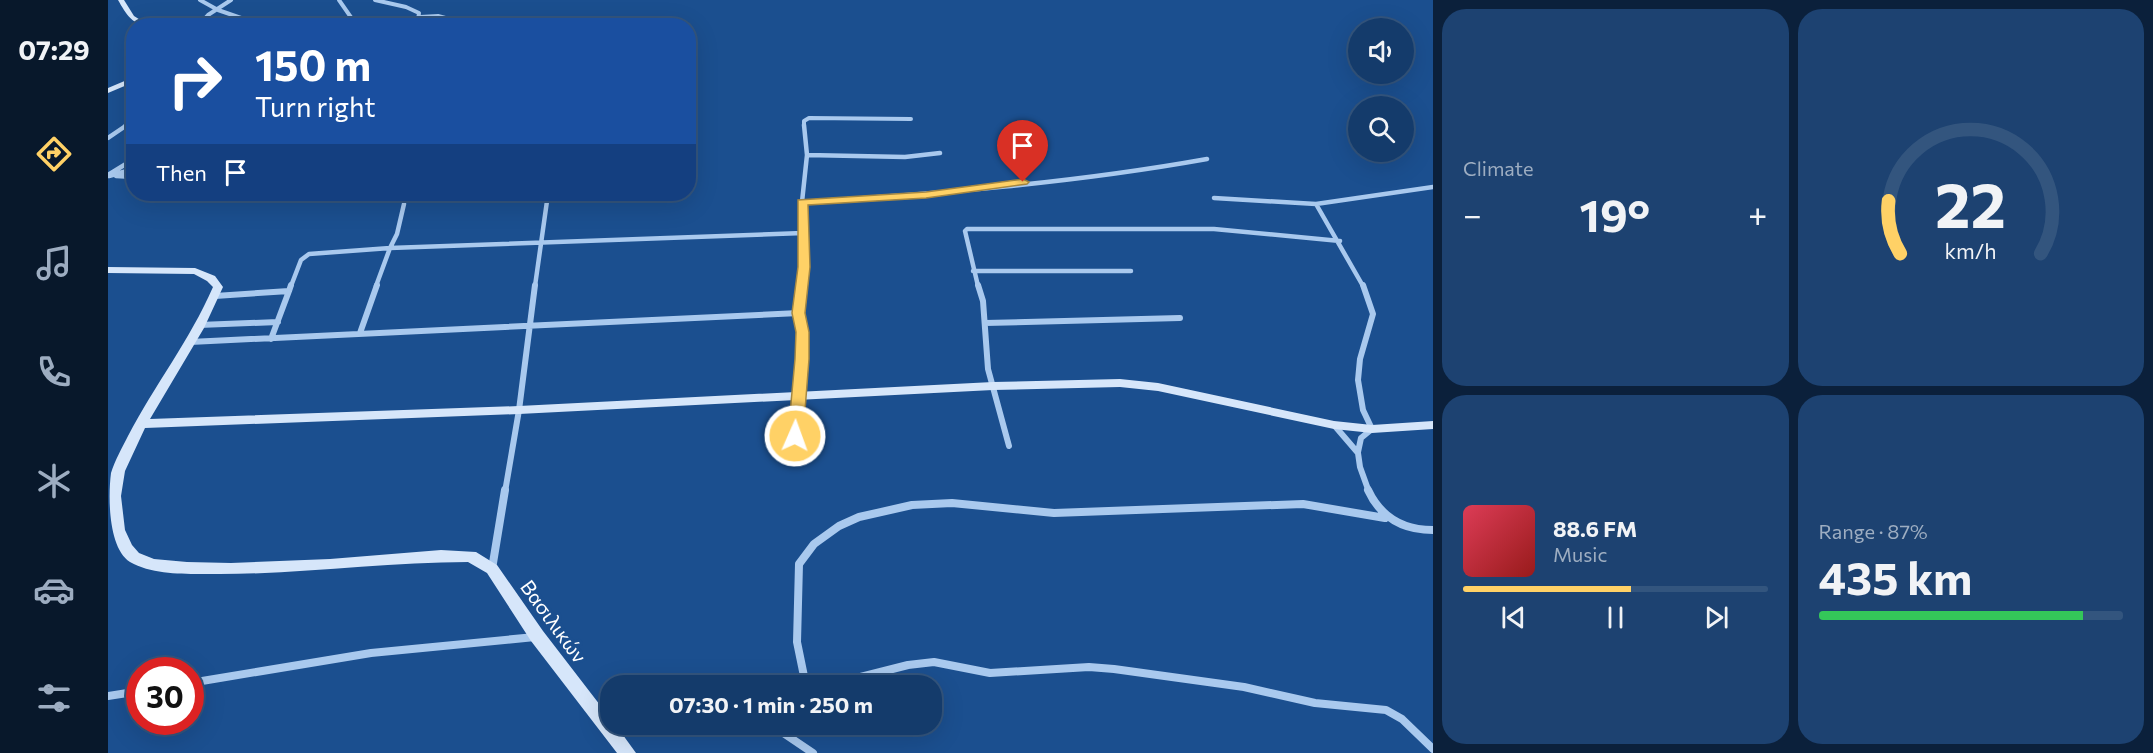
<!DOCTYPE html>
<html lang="en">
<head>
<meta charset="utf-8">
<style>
  body { margin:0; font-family:Commissioner,sans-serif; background:#1d4271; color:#f1f3f6; height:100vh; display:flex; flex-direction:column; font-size:22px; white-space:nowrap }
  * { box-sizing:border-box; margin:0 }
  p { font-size:20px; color:#9dadc1 }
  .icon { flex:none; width:33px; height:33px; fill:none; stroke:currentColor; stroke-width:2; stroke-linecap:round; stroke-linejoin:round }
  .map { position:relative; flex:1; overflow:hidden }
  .details { display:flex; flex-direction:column; gap:9px; padding:9px; background:#0b203b; width:720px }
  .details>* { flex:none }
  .hud { position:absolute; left:18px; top:18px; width:570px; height:183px; border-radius:24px; box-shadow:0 6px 24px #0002,0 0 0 2px #33557e; background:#1a4fa0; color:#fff; overflow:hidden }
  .tools { position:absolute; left:1240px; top:18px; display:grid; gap:12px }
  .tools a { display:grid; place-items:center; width:66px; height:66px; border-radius:50%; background:#143b6b; box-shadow:0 6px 24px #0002,0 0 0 2px #33557e; font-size:30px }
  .speed { position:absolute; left:18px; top:657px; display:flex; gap:12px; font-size:30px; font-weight:700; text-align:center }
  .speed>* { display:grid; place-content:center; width:78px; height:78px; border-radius:50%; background:#143b6b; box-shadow:0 6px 24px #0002,0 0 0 2px #33557e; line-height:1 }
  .speed .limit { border:9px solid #d22; background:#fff; color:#111 }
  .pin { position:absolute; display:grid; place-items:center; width:51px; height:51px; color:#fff; margin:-62px -26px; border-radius:50% 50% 50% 0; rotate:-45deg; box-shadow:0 0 6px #0007 }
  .pin .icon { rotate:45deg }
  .me { position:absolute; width:66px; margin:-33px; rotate:2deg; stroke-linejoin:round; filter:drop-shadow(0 0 4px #0008) }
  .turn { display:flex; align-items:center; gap:21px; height:126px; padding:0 30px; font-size:27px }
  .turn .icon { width:78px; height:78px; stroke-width:2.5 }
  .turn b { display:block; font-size:42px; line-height:51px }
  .then { display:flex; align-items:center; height:57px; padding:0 30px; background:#0003; gap:12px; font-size:22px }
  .big { font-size:45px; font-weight:700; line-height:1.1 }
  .details .card { flex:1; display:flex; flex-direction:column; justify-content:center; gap:9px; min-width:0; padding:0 21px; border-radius:24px; background:#1d4271 }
  .details .dial { align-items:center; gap:0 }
  .dial svg { height:156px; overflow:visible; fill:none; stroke:#33557e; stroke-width:7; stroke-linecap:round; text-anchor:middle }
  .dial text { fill:#f1f3f6; stroke:none }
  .song { display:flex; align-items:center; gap:18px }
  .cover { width:72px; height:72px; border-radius:9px; background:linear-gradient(135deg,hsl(350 70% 55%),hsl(0 70% 35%)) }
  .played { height:6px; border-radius:3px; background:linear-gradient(90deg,#ffd166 55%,#33557e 55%) }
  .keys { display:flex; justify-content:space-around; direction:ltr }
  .heat { display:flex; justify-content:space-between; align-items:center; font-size:33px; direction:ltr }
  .charge { height:9px; border-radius:4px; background:linear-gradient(90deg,#34c759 87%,#33557e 0) }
  .details .tiles { flex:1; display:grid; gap:9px; grid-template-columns:repeat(2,1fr) }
  .trip { position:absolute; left:492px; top:675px; width:342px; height:60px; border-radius:24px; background:#143b6b; box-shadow:0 6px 24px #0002,0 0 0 2px #33557e; font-weight:700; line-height:60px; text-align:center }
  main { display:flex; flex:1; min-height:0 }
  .tab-bar { display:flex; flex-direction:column; width:108px; justify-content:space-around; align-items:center; background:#08182b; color:#9dadc1 }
  .tab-bar .icon { width:42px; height:42px }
  .tab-bar .on { color:#ffd166 }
  .tab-bar b { font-size:27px; color:#f1f3f6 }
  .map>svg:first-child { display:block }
</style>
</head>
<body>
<main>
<nav class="tab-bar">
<b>07:29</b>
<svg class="icon on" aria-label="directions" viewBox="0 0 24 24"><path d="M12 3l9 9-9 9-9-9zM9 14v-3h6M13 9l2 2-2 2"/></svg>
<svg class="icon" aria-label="music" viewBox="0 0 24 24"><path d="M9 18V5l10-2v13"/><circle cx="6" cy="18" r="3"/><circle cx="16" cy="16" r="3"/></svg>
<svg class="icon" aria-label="phone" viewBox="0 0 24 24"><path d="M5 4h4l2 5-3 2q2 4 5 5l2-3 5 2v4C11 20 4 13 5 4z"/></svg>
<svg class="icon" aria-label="climate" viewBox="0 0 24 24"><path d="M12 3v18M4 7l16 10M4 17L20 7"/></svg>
<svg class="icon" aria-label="car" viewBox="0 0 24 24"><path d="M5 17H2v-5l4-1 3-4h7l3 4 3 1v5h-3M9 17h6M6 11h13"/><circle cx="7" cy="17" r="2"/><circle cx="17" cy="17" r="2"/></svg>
<svg class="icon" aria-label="filters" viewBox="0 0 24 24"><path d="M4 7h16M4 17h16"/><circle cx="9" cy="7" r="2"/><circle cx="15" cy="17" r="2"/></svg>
</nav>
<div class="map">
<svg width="1325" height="753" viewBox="0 0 1325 753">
  <rect width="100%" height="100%" fill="#1b4f8f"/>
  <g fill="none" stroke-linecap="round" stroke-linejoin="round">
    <path stroke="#a9c9ee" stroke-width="4" d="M92,0L110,10L156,26
      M231,0L249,26
      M267,0L298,7L311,13L309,26
      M312,17L330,16L367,26
      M90,26L100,15L123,0
      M17,126L26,120
      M696,126V121L701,118L803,119"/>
    <path stroke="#a9c9ee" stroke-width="4.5" d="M0,138L19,125
      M699,155L797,157L832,153
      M0,175L26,159
      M1,176L26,169
      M8,176L26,177
      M1106,198L1208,204L1325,187
      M694,202C829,194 965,183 1099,159
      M1208,204L1255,286
      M865,271H1023
      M183,286L193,260L201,254L282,248L289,234L296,204
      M268,286L282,248L695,233
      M427,286L440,194
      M694,286L696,267L694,202L699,155L696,125
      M870,286L857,231L859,229H1106L1232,241"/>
    <path stroke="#a9c9ee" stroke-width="6" d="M870,285L875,301L880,369L901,446
      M181,291L183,285
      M107,296L181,291L163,339
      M877,323L1072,318
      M91,325L170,322
      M252,333L269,285
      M82,342L691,313
      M1226,425L1250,453L1252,467L1261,492
      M1250,452L1253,438L1264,429L1255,410L1250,380L1252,359L1265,314L1255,285
      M686,455L689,397L694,359L691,313L694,285
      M397,492L411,410L427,285"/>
    <path stroke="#a9c9ee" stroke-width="8" d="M1260,490C1273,518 1295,530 1325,530
      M384,569L397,490
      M82,683L263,653L427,637
      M698,686L689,642L691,564L706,544L731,526L751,517L804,505L844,503L946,513L1195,504L1277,518
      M717,686L800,665L826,662L882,673L981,667L1006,669L1136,687L1207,703L1278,710L1294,719L1325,749
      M0,696L32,691
      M662,724L705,753
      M506,736L550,724"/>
    <path fill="#d6e6fa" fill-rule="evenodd" d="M10,0H16L26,16L42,26C25,26 18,14 10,0Z
      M26,77V82L0,93V88Z
      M0,267L87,268L107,276L115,287L96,328L42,419L411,406L885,382L1012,379L1050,383L1226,421L1264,425L1325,421V429L1264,433L1226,429L1050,391L1012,387L885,390L411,414L37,428L17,471L13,496L17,530L24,545L31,553L46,559L79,562L123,563L222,559L333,550L368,552L389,565L435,631L502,718V724H507L528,753H509L423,641L379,573L360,562C274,562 189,575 102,574C77,574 45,575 22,562C0,548 0,496 3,473C7,460 14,448 20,436C46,386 82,340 105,287L99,281L86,274L0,273Z"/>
  </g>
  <path fill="#ffd166" stroke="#a68842" stroke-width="1.5" d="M915,179L921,182L919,184L818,198L700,205L702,267L697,313L701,332V359L695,436L692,440H682L680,436L687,359L688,332L684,313L690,267V200L818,192Z"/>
  <g text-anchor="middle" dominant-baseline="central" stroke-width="6" stroke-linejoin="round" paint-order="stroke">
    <g font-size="20" fill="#fff" stroke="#1b4f8f">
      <text transform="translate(446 621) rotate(54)">Βασιλικών</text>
    </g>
  </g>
</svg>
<div class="tools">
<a><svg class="icon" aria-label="sound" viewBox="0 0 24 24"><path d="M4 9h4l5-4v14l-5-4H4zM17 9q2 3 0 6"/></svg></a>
<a><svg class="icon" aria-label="search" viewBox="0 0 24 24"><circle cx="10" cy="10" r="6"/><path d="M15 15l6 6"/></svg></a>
</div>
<div class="speed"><div class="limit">30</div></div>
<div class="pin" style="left:915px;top:182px;background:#d93025"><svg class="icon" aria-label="arrive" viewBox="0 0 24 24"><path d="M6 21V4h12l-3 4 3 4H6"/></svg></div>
<svg class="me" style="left:687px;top:436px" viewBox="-20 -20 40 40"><circle r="17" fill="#ffd166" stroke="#fff" stroke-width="3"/><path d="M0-11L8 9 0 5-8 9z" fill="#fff"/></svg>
<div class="trip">07:30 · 1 min · 250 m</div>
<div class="hud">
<div class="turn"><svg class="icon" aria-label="right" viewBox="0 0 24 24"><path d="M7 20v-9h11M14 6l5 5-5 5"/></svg><div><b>150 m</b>Turn right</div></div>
<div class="then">Then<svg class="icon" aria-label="arrive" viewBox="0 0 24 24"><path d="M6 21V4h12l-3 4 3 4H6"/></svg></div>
</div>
</div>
<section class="details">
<div class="tiles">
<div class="card"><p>Climate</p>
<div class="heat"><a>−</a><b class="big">19°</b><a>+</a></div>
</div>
<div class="card dial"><svg viewBox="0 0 100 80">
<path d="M14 69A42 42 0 1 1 86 69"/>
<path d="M14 69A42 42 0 0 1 8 42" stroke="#ffd166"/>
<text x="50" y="56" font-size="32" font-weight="700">22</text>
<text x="50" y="72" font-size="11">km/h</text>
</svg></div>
<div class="card">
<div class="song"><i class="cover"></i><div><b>88.6 FM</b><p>Music</p></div></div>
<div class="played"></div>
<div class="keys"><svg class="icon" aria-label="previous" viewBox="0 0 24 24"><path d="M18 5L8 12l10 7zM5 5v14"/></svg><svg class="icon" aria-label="pause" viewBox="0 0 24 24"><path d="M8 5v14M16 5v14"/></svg><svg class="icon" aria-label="next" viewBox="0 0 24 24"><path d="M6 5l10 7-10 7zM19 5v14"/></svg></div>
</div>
<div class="card"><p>Range · 87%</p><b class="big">435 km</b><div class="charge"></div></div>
</div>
</section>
</main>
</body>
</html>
